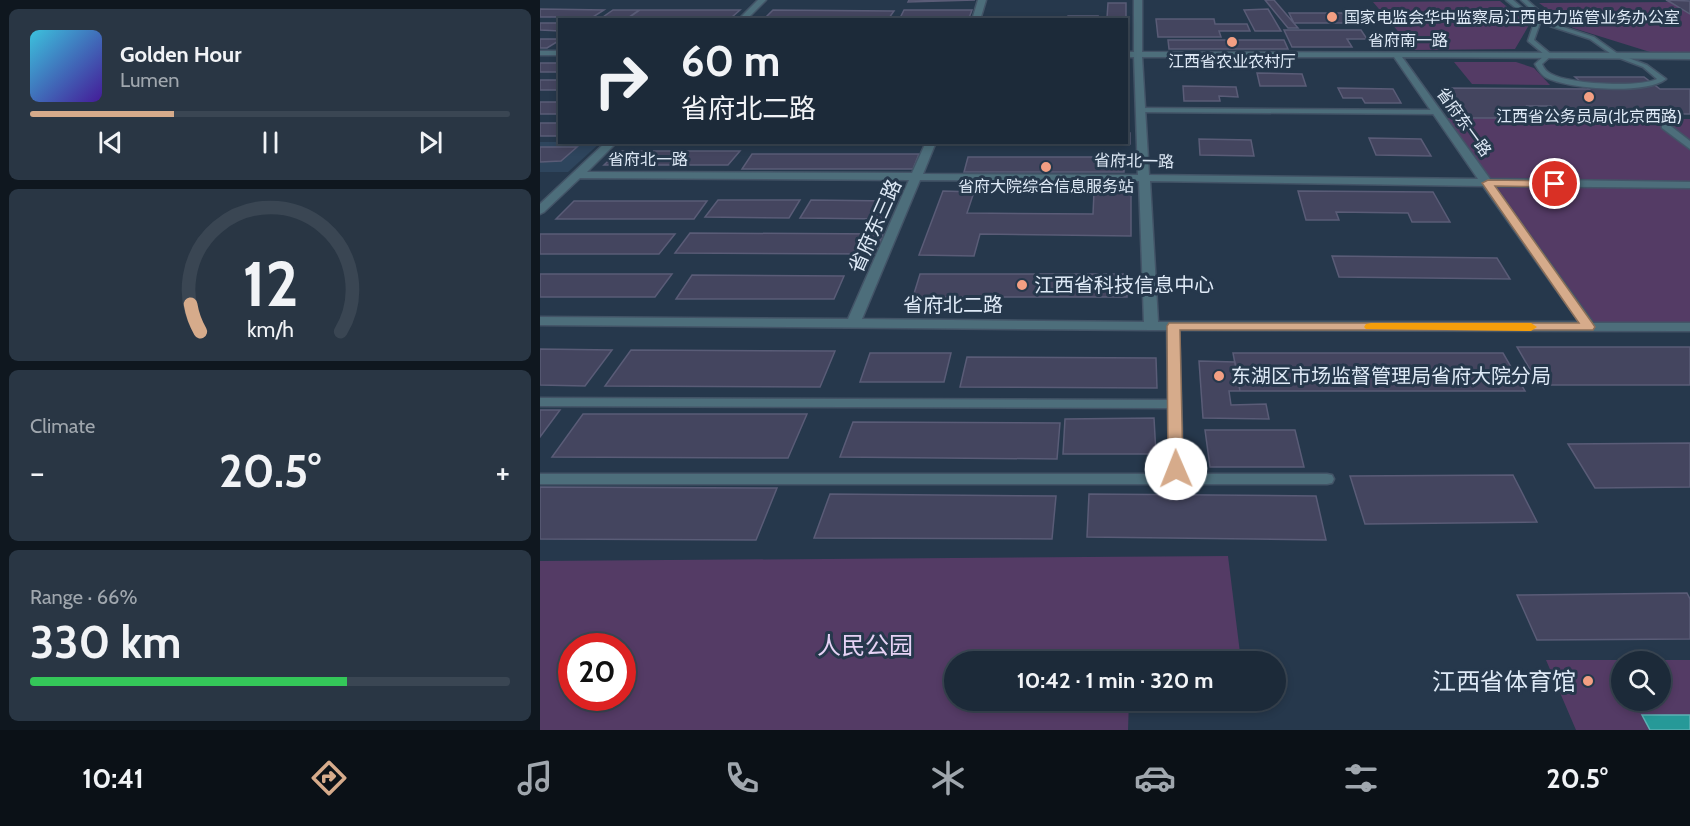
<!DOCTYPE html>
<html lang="en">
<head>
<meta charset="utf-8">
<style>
  body { margin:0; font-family:Cabin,"Noto Sans SC",sans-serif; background:#293644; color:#f1f3f6; height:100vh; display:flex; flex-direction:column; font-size:22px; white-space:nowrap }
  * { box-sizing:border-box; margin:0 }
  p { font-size:20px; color:#a0a7ae }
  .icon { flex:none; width:33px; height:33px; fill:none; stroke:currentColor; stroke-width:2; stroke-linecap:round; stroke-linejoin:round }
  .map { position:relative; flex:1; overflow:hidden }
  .panel { display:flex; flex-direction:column; gap:9px; padding:9px; background:#0f171f; width:540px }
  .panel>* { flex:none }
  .banner { position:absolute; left:18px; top:18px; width:570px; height:126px; border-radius:0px; box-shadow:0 3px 9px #0003,0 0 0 2px #3a4653; background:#1c2a39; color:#f1f3f6; overflow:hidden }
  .controls { position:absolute; left:1071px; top:651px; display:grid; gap:12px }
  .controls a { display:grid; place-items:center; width:60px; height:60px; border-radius:50%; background:#1c2a39; box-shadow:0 3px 9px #0003,0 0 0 2px #3a4653; font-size:30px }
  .speed { position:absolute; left:18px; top:633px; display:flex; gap:12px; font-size:30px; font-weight:700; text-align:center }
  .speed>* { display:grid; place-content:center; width:78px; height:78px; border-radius:50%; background:#1c2a39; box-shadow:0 3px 9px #0003,0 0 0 2px #3a4653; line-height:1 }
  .speed .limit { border:9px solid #d22; background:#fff; color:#111 }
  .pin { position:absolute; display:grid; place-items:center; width:51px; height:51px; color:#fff; margin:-26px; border:3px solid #fff; border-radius:50%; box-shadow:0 2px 6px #0007 }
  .me { position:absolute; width:66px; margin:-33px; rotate:359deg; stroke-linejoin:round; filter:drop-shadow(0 0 4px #0008) }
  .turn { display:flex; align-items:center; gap:21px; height:126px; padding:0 24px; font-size:27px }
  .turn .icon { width:78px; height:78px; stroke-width:2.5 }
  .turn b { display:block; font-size:42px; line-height:51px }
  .big { font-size:45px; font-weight:700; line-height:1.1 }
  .panel .card { flex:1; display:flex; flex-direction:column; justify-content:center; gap:9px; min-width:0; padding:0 21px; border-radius:9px; background:#293644 }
  .panel .dial { align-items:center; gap:0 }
  .dial svg { height:156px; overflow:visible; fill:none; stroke:#3a4653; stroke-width:7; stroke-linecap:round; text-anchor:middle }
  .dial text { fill:#f1f3f6; stroke:none }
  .song { display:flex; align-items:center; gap:18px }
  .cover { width:72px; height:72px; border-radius:9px; background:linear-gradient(135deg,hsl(190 70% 55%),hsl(260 70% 35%)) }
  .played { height:6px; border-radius:3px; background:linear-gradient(90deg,#d6ab8b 30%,#3a4653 30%) }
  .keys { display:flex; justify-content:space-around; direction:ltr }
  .heat { display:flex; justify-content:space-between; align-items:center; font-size:33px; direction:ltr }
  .charge { height:9px; border-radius:4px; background:linear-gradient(90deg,#34c759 66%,#3a4653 0) }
  .trip { position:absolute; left:404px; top:651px; width:342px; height:60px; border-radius:30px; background:#1c2a39; box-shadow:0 3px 9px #0003,0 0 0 2px #3a4653; font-weight:700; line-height:60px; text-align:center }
  .tabs { display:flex; height:96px; justify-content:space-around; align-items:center; background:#0b1117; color:#a0a7ae }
  .tabs .icon { width:42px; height:42px }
  .tabs .on { color:#d6ab8b }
  .tabs b { font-size:27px; color:#f1f3f6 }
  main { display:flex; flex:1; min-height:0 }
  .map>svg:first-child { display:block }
</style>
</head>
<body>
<main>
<section class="panel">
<div class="card">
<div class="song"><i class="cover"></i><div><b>Golden Hour</b><p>Lumen</p></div></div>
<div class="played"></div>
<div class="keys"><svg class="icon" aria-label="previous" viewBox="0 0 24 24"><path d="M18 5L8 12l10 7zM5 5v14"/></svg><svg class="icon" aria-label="pause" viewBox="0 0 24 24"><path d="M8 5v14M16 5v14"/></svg><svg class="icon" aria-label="next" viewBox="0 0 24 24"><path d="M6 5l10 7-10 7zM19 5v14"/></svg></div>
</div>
<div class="card dial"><svg viewBox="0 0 100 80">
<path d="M14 69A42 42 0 1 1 86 69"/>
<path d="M14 69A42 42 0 0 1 9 55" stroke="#d6ab8b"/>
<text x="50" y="56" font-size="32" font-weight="700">12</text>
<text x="50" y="72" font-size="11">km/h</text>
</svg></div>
<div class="card"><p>Climate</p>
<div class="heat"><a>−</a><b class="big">20.5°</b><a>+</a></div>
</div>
<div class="card"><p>Range · 66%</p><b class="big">330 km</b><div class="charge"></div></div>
</section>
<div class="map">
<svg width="1150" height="730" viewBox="0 0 1150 730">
  <rect width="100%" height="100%" fill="#26384c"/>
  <path fill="#2e455d" d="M0,142H20L60,143L28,172H0Z"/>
  <path fill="#543b65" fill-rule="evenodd" d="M960,1L989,25L975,49L874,50L833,2Z
    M1130,2L1150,14V52H1110L1033,28L999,3Z
    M914,62H976L994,68L1010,85L932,84Z
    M904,118L1150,119V322H1052Z
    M688,556L701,661L414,662V700L589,701L588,730H0V561ZM32,646H82V698H32Z
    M1006,660H1150V730H1036ZM1082,662H1120V700H1082Z"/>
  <path fill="#269998" stroke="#5db1b4" stroke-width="1.5" d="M1102,715H1150V730H1110Z"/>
  <path fill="#44455f" stroke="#5a5c77" stroke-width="1.5" d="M369,0H435L368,2Z
    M725,0H734L758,28H748Z
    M1126,0L1150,1V14L1130,2Z
    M568,3H586V18H567Z
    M0,9L64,10L53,17H0Z
    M728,9L741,31H715L704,10Z
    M73,10H99L89,17H63Z
    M100,10H200L192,17H90Z
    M233,10L354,11L349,18H225Z
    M364,10H432L429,18H360Z
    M749,13H802L809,23H754Z
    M528,16H558L557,20H527Z
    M616,19H674L675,24H707L710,31H679L681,37H618Z
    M0,23H20V31L0,30Z
    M744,30H821L827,39H807L812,47H752Z
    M0,39H20V40L7,48H0Z
    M628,40H744L748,49H629Z
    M0,63H20V72H0Z
    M717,73L762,74L766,86H720Z
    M1035,77H1104L1120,89H1150V114L1018,113L1011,106H987L990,110H963L970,118H927L905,88L1049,89Z
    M0,80H20V90H0Z
    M643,86L696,87L698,97L679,96L680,101H644Z
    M798,88L853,89L861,103H825L822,98H803Z
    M0,102H20V114H0Z
    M0,123H20V136H0Z
    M586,133H590V144L482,143L586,142Z
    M829,138L881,139L891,156L836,155Z
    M659,139L711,140L714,156L660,155Z
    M0,147H37L21,161L0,162Z
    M79,151H200L188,165H64Z
    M212,154H379L373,169H202Z
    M428,157H584V172H424Z
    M403,191L434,192L427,213L553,214L554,192L591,193V236L440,234L434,256L379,255Z
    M758,191L893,192L910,222H872L868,213L796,212L799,220H766Z
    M178,200H260L249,218L165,217Z
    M271,200L352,201L344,219L260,218Z
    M34,201H167L154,219H16Z
    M150,233L343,234L335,254L135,253Z
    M0,234H135L119,254H0Z
    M792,256L957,258L970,279L799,277Z
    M0,274H132L115,297H0Z
    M380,274H587V297H373Z
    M152,275L304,276L294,299H136Z
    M977,347H1150V385H999Z
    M0,349L72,350L45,386L0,385Z
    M91,350L295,351L280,387L65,386Z
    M330,353H411L404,382H320Z
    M693,353H963L985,391H700Z
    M427,357L616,358L617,388L420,387Z
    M659,361L695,362L700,391H689L691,405L726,404L729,419L663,418Z
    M0,410H20L0,437Z
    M43,414H267L248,458L12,457Z
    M614,418L616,454H523L525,419Z
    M313,422L520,423L517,459L300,457Z
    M665,430H755L764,467H670Z
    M1150,443V487L1055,488L1028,444Z
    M973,475L997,522L825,524L810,476Z
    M0,487L237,488L216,540L0,539Z
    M290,494L516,496L512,539L274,538Z
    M549,494L776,496L786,540L547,537Z
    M1147,593L1150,599V639L997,640L977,595Z"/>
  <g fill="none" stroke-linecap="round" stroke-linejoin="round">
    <defs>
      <path id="lane" d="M966,0H973L1000,23L994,40L1012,55L1002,64C1004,69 1007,72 1011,74C1030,84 1098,88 1117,79L1103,67L1074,56L1050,39L1010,26L981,0H987L1014,24L1054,37L1078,54L1107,65L1126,79C1105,95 1030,89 1007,78C1001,75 998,69 995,64L1005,55L988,41L994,23Z
        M598,108L896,110L900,112L896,114L601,112H598Z
        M633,323L639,326L643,469L641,473L637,474H787L792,475L794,479L792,483L787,484H0V474H635L631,473L629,469L628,408L0,406V398L628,400L627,326Z"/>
      <path id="street" d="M218,0H226L206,20H198Z
        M438,0H446L440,20H432Z
        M594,0H602V52L1150,53V59L862,57L950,179L1150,182V188L954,186L1053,323H1150V331L611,330L0,325V317L308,319L369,180L40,178L4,212L0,214V204L66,142H77L47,172L372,173L386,142H396L383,174L598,175L594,57H586V52H594ZM602,57H854L938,179L609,175ZM380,180L599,181L604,322L322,319ZM610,181L943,186L1039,322H618Z
        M0,51H20V55H0Z
        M1122,124H1128L1150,141V149L1122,128Z"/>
    </defs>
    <use href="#lane" stroke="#435467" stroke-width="3"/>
    <use href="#street" stroke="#435467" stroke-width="3"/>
    <use href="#lane" fill="#4d6e7b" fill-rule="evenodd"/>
    <use href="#street" fill="#4d6e7b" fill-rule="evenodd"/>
  </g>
  <path fill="#d6ab8b" stroke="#8b6f5a" stroke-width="1.5" d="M948,180L1019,181L1020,184L1015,187L955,186L1053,324L1055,327L1053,330H640L643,469L641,473H630L628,469L627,326L629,323H1039L942,183Z"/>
  <path fill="#f59e0b" d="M831,323H991L997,327L991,331L826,329L824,327L826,324Z"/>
  <g fill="#f39f83" stroke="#26384c" stroke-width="2">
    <circle cx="792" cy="17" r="6"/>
    <circle cx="692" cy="42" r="6"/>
    <circle cx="1049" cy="97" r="6"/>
    <circle cx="506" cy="167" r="6"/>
    <circle cx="482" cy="285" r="6"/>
    <circle cx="679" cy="376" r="6"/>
    <circle cx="1048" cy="681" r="6"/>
  </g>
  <g text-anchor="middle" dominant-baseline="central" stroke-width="6" stroke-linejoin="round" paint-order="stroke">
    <g font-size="16" fill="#dee9f6" stroke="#26384c">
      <text x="804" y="17" text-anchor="start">国家电监会华中监察局江西电力监管业务办公室</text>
      <text x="692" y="61">江西省农业农村厅</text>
      <text x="1049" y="116">江西省公务员局(北京西路)</text>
      <text x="506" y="186">省府大院综合信息服务站</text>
    </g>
    <g font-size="16" fill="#dee9f6" stroke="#26384c">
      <text x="868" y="40">省府南一路</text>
      <text transform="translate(924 122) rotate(54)">省府东一路</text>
      <text x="108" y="159">省府北一路</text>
      <text transform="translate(594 161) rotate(1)">省府北一路</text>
    </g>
    <g font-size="20" fill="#dee9f6" stroke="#26384c">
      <text transform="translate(335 226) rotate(-66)">省府东三路</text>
      <text x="413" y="305">省府北二路</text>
    </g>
    <g font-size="20" fill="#dee9f6" stroke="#26384c" text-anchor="start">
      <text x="494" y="285">江西省科技信息中心</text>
      <text x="691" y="376">东湖区市场监督管理局省府大院分局</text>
    </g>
    <g font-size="24" fill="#e6d2f5" stroke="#26384c">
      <text x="325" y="645">人民公园</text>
    </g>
    <g font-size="24" fill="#dee9f6" stroke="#26384c" text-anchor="end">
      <text x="1036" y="681">江西省体育馆</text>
    </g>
  </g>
</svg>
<div class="controls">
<a><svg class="icon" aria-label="search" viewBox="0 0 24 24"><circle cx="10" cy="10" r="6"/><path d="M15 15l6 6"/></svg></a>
</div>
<div class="speed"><div class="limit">20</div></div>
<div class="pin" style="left:1015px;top:184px;background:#d93025"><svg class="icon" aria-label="arrive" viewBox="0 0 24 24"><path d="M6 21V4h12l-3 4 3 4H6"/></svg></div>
<svg class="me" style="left:636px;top:469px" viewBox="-20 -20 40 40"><circle r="19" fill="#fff"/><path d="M0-13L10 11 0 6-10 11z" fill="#d6ab8b"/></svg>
<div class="trip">10:42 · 1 min · 320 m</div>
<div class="banner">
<div class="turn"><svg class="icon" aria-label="right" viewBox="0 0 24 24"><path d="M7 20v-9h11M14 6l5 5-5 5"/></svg><div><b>60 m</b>省府北二路</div></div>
</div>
</div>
</main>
<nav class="tabs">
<b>10:41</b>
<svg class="icon on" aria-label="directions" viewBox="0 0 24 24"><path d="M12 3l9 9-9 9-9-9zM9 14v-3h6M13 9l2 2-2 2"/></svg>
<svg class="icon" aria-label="music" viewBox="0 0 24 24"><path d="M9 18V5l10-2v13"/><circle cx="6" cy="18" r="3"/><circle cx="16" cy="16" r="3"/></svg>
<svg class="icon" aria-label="phone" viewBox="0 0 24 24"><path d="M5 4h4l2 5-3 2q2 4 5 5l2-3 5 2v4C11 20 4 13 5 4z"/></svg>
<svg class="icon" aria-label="climate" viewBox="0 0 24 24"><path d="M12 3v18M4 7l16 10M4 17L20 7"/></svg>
<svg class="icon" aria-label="car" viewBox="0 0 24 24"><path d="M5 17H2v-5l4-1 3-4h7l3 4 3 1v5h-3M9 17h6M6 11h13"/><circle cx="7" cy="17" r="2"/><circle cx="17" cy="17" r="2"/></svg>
<svg class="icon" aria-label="filters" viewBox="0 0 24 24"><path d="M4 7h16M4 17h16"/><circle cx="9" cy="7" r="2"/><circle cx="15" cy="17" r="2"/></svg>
<b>20.5°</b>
</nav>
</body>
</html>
